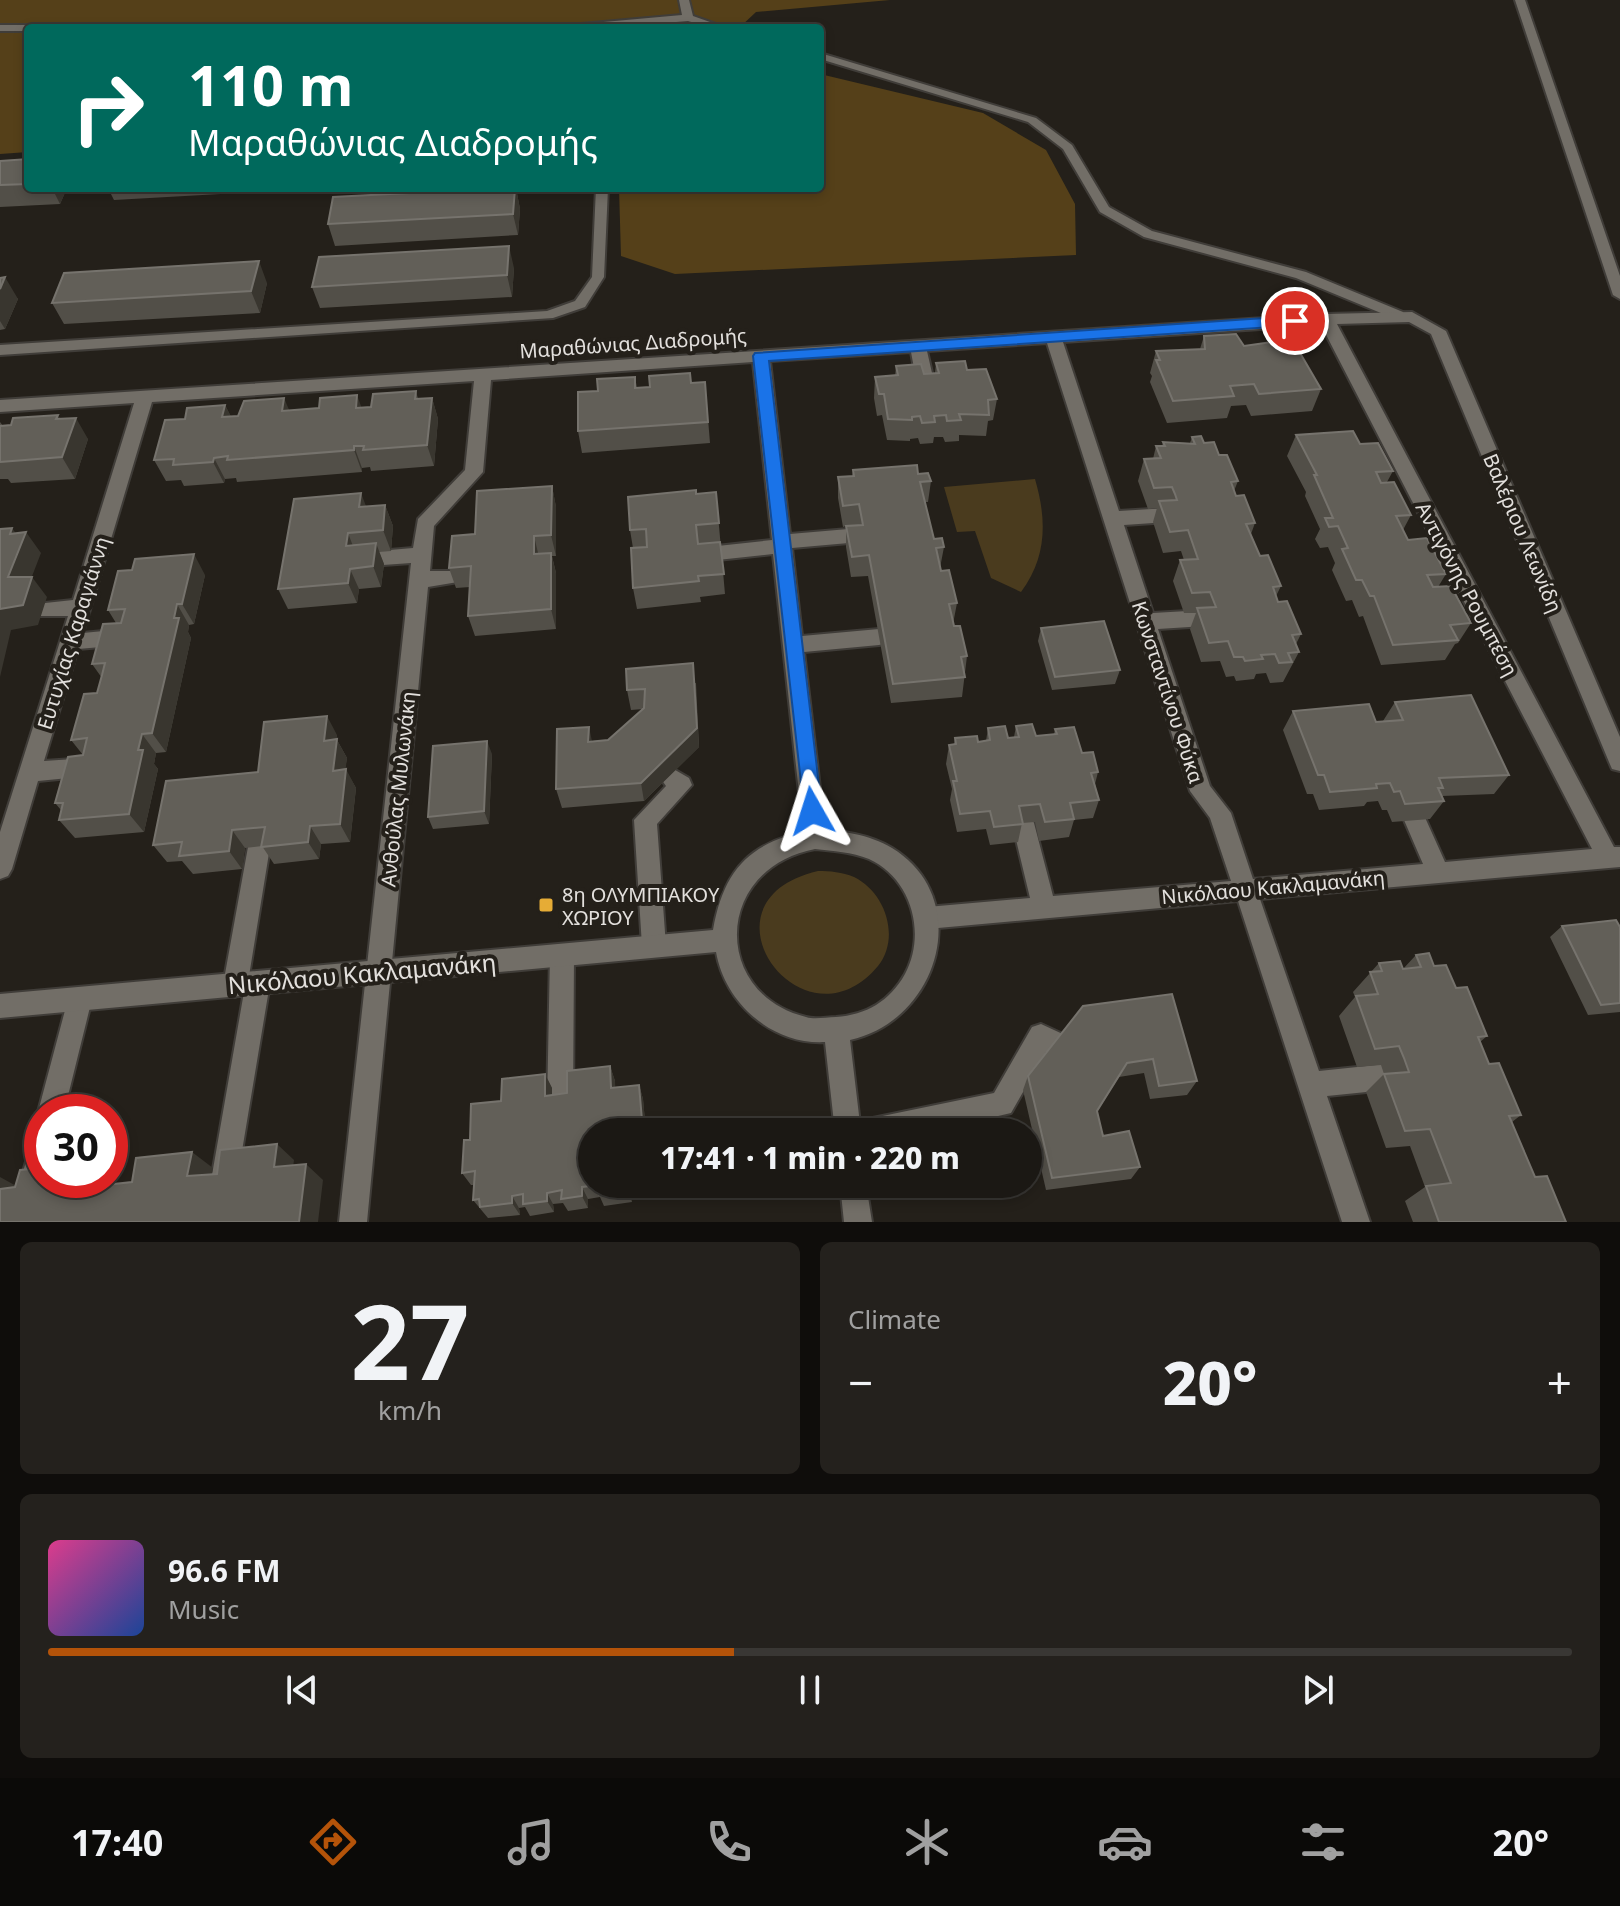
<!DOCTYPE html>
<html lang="en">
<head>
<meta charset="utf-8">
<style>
  body { margin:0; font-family:"Noto Sans",sans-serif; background:#24211d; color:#f1f3f6; height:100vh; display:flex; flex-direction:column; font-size:30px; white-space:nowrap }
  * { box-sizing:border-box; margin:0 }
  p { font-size:26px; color:#a0a0a0 }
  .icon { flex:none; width:44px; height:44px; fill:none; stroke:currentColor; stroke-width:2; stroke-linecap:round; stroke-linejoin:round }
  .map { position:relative; height:1222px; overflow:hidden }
  .panel { display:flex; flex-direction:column; gap:20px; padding:20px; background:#0f0d0b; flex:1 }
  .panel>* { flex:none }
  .guide { position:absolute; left:24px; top:24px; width:800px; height:168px; border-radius:8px; box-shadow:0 4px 12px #0003,0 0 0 2px #393734; background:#00695c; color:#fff; overflow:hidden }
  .speed { position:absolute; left:24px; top:1094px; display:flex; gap:16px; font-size:40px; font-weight:700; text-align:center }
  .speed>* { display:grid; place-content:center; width:104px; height:104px; border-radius:50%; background:#1b1814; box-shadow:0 4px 12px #0003,0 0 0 2px #393734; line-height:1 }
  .speed .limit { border:12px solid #d22; background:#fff; color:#111 }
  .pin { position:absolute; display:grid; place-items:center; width:68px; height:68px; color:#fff; margin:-34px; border:4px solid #fff; border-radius:50%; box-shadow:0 2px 8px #0007 }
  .me { position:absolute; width:88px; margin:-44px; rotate:354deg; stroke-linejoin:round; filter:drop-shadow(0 0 6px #0008) }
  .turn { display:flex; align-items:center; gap:28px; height:168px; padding:0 32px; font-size:36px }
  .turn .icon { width:104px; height:104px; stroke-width:2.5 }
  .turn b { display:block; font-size:56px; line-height:68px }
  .big { font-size:60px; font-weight:800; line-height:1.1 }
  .panel .widget { flex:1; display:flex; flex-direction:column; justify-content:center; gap:12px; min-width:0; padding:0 28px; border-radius:12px; background:#24211d }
  .panel .dial { align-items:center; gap:0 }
  .dial b { font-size:104px; line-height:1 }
  .song { display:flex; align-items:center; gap:24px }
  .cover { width:96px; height:96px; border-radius:12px; background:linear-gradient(135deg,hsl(330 70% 55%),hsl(220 70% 35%)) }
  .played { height:8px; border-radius:4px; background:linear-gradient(90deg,#b45309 45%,#393734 45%) }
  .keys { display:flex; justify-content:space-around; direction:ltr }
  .heat { display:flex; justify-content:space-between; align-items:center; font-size:44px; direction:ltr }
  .panel .tiles { flex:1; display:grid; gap:20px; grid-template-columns:1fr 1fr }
  .widget:last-child { grid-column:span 2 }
  .trip { position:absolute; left:578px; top:1118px; width:464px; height:80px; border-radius:40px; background:#1b1814; box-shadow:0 4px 12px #0003,0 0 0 2px #393734; font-weight:800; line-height:80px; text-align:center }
  .tabs { display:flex; height:128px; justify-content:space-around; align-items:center; background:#0b0a08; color:#a0a0a0 }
  .tabs .icon { width:56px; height:56px }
  .tabs .on { color:#b45309 }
  .tabs b { font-size:36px; color:#f1f3f6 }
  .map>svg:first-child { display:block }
</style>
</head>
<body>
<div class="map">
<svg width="1620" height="1222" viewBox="0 0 1620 1222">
  <rect width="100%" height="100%" fill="#24201a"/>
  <path fill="#4a3b1e" d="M1035,479C1047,520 1047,557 1021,592L991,578L975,531L957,532L944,487Z
    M818,871C830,871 842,872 854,877C885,892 901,937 878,966C803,1056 689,901 818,871Z"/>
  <path fill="#554019" d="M0,0H890L756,12L739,28H28V152L0,154Z
    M820,74L983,113L1046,150L1075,204L1076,255L675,274L621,256L619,188H820Z"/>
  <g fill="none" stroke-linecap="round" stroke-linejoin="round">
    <defs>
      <path id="lane" d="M679,0H689L693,16L727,28H711L688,21L606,28H188L193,25L581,24L682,15Z
        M1515,0H1525L1620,276V299L1613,295Z
        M0,25H28L33,28H28V31H0Z
        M820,53L1036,118L1072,145L1109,207L1152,231L1306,272L1403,312L1405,315L1403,318H1393L1296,278L1144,237L1100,212L1063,149L1028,122L820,59Z
        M596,188H608L604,277L585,307L553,318L0,355V345L547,311L575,301L592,277Z"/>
      <path id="street" d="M1412,312L1446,331L1620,737V771L1612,769L1609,762L1431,334L1409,322L1337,324L1614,847H1620V867L1260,899L1319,1071L1386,1064L1395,1068L1399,1077L1395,1086L1386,1090L1327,1096L1370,1222H1342L1238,901L927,929L919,926L915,918L919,910L927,907L1030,898L1012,823L1015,816L1023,813L1031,816L1034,823L1053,896L1231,881L1210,818L1190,791L1047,343L927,351L937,395L928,401L919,395L911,352L770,361L790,534L860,528L870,535L860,542L792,548L802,636L879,629L886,631L889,637L886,643L879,645L804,652L826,839L823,846L815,849L807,846L804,839L773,554L699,562L692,560L689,555L692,550L699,548L772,540L753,362L491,380L483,472L434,526L430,571H464L467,576L464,581L428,587L367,1222H339L411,563L355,567L348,565L345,560L348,555L355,553L413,548L418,519L465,470L474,381L152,402L83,633L124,629L131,631L134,637L131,643L124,645L78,649L44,761L89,758L97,760L100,767L97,774L89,776L38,781L12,869L8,876L0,879V832L68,616H36L33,610L36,604L73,600L134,403L0,412V400L1326,314ZM1321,325L1592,849L1445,862L1423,813L1415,810L1407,813L1404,820L1423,864L1253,879L1231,813L1210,786L1158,629L1205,626L1212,624L1215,618L1212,612L1205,610L1153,613L1124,525L1168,522L1177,515L1168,508L1119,511L1063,342Z
        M670,767L689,778L692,785L657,824L666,946L662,954L654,957L646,954L642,946L634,820L666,786L659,776L662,769Z
        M259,837L267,840L270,847L249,976L258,971L267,975L270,983L238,1175L234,1184L225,1188L216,1184L212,1175L244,992L235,997L226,993L223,985L248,847L251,840Z
        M562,944L571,947L574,955L573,1108L569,1117L560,1121L551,1117L547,1108L550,955L553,947Z
        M80,987L89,991L92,999L64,1112H42V1121L38,1112L68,999L71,991Z
        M1041,1024L1067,1036L1071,1045L1067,1054L1058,1057L1046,1052L1011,1113L930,1132H855L859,1123L868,1119L994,1093L1032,1027Z
        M42,1134V1180H47L40,1202L30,1205L20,1202L17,1192L33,1138Z"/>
      <path id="secondary" d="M815,829C841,831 869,834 892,848C974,898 940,1020 850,1040L861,1132H835L825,1042C772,1045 725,1003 716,952L0,1018V994L713,930C724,867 752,841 815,829ZM815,849C833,851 852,852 869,859C911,878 927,933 905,974C890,1001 866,1015 836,1017C826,1017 815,1020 806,1017C712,994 713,869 815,849Z
        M840,1184H866L872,1222H844Z"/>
    </defs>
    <use href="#lane" stroke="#403d39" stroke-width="4"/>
    <use href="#street" stroke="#403d39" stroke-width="4"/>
    <use href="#secondary" stroke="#403d39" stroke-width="4"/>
    <use href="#lane" fill="#726e67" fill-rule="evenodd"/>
    <use href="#street" fill="#726e67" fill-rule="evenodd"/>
    <use href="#secondary" fill="#726e67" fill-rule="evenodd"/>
  </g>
  <path fill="#524f48" d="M28,159V188H67L60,204L0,207V161Z
    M108,188H293L292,190L114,200Z
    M516,188L520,209L518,235L335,246L328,224Z
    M514,268L512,297L320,308L312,287Z
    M0,278L18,299L5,329L0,330Z
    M267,283L260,313L64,324L52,303Z
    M1204,336L1244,346L1321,389L1312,411L1251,416L1246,405L1231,406L1227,418L1167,423L1150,382L1152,376L1150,373L1156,351L1200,349Z
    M936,363L967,370L997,399L993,420L988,421L986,436L959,435V441L945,442L943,437H934L933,443L920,444L918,438L910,439V441L887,440L882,415L877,416L874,398L875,377L895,376L896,366L924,374L935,373Z
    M635,377L637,388L705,382L710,443L582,453L578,431L598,391Z
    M416,391L418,399L432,398L438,419L434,466L371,471L370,467L362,468V472L237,482L236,478L225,479L224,483L184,486L181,480L166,481L154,460L185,419L225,405L231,417L289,410L362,408L371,407Z
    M60,419L88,439L75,479L11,483L8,479H0V422L3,426Z
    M1296,435L1360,444L1393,471L1387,482L1411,515L1403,530L1408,540L1446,574L1438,587L1471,623L1458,643L1455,644L1445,660L1381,665L1363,616L1359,617L1352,600L1346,601L1332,570L1335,563L1328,547L1320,548L1315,539L1320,529L1305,496L1306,492L1287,456Z
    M1192,437L1204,443L1219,455L1238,481L1234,491L1236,496L1255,523L1251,534L1260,556L1281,586L1276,596L1278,602L1301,634L1296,644L1299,652L1283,682L1270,683L1266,673L1256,674L1254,679L1236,681L1234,676L1226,677L1220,661L1201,662L1190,629L1196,613H1184L1173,581L1180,560H1184L1181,551L1163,553L1153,522L1157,508L1148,509L1138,481L1144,459H1153L1156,446H1162L1163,442L1190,443Z
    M853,470L918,474L931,481L928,502H925L934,539L944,547L940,568L957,603L953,624L967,656L962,697L891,703L868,576L851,577L846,547V526L843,527L838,498V477L852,476Z
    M552,486L556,507V556H552L556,573V629L475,636L468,616L470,587L456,588L449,568L475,534Z
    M716,492L725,594L700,597L701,602L637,609L633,588V548L630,530L696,494Z
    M385,505L393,526L391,551L379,552L384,564L381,587L359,589L357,603L288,609L278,589L366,507Z
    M205,575L194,624L189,625L188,632L191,638L166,752L156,753L154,764L158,769L144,832L75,838L59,820L61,810L55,803L83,755L71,740L97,693L102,678L92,664L116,623L108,610Z
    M1041,628L1120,670L1115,684L1052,690L1038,641Z
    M696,683L699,747L644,801L562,808L556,789L592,741L608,740L643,709L631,710L627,690Z
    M1395,702L1509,775L1494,794L1442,796L1444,801L1430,819L1392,822L1387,810H1382L1378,801L1367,802L1364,806L1319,810L1313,794H1307L1283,730L1293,711L1376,722L1383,721Z
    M1016,726L1036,736L1054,734L1055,729L1082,753L1098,772L1095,784L1099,800L1093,818L1074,820L1069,837L1039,841L1035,822L1022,823L1018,842L990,845L986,829L957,832L950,800L952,789L946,764L949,745L954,744L955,738L978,742L986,741L988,728L1008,738L1014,737Z
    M337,735V740L347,758L345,769L356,788L350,842L321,844L319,859L274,864L262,846L245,848L242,869L193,874L182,861L167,862L153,845L258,772Z
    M492,754L489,824L433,829L428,817Z
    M1562,926L1620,927V1012L1588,1015L1550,937Z
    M1416,955L1434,966L1456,988L1487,1036L1480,1042L1489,1064L1521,1115L1512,1122L1535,1177L1566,1222H1413L1405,1201L1425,1187L1410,1146L1386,1148L1366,1092L1384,1074L1381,1065L1357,1067L1339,1016L1355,997L1353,992L1379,963L1403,969Z
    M1083,1006L1197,1081L1187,1095L1150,1099L1144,1073L1119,1077L1097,1112L1103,1136L1140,1167L1131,1179L1046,1190L1023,1090L1028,1076Z
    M610,1066L615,1081V1087L639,1085L643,1099L646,1132H592V1184H642V1193L631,1194L632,1202L604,1206L600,1197L588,1199V1208L568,1211L563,1203L553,1204L554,1212L530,1216L525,1207L519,1208L520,1215L488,1218L473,1200L474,1185H471L462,1173L470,1140L501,1101L545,1074L552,1088V1095L567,1093Z"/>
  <path fill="#39362f" d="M52,188H67L60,204Z
    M516,188L520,209L518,235L513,214Z
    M509,246L514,268L512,297L507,275Z
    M259,261L267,283L260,313L251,291Z
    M5,277L18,299L5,329L0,321V289Z
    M357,395L365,417L356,408Z
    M284,398L293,419L282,411Z
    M432,398L438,419L434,466L427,445Z
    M225,405L236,426L222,417Z
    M58,415L70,435L76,418L88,439L75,479L62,457L56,419Z
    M354,446L362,468V472L354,450Z
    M214,458L225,479L224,483L213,462Z
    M552,486L556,507V556L551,535Z
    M361,493L369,514L359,507Z
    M385,505L393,526L391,551L383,530Z
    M12,528L22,542L26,532L41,553L24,597L8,577L10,534Z
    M348,533L356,554L346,546Z
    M534,536L539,557L534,554Z
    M376,543L384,564L381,587L373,566Z
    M551,553L556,573V629L551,609Z
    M194,554L205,575L194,624L182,604Z
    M350,569L359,589L357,603L348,583Z
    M32,577L47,597L38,625L11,630L0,677V609Z
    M177,604L189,625L188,632L191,638L166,752L152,733Z
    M693,663L699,747L644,801L641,783Z
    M327,716L337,735V740L347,758L343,790L333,771L324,741Z
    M589,727L593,746L588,742Z
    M142,734L156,753L154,764L158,769L144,832L129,814Z
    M487,741L492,754L489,824L484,811Z
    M346,769L356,788L350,842L340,824Z
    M310,826L321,844L319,859L308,842Z
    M232,830L245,848L242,869L229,851Z
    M610,1066L615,1081L616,1102L611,1088Z
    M545,1074L552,1088V1109L545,1096Z
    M639,1085L643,1099L646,1132H643Z
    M277,1144L294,1160L291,1183L274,1167Z
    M192,1152L213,1168L208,1192L187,1176Z
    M306,1164L323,1180L318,1222H299Z
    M0,1177L20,1188L0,1196Z
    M78,1180H105L100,1203L76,1188Z
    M627,1184L631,1194L632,1202L627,1190Z
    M582,1187L588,1199V1208L582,1196Z
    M547,1193L553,1204L554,1212L547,1201Z
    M512,1196L519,1208L520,1215L512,1203Z"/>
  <path fill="#625f58" stroke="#76736d" stroke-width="2" d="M28,159V184L0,185V161Z
    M505,188H515L513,214L328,224L333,197Z
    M509,246L507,275L312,287L319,257Z
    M259,261L251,291L52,303L64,273Z
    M5,277L0,289V278Z
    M1236,334L1244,346L1292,339L1321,389L1259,394L1254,384L1230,386L1234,396L1173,401L1156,360H1160L1156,351L1205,349L1204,336Z
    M965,361L967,370L986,369L997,399L988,400L989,415L959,414L961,420L947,421L946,415L934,416L935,422L922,423L920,416L912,417V420L888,419L884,394H879L875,377L898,375L896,366L921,364L924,374L939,373L936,363Z
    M690,373L691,383L705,382L708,422L578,431V392L598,391L597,379L635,377V388L650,387L649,376Z
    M416,391L415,399L432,398L427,445L363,450L364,446H354V450L227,460L228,456L214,458L213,462L173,465L174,459L154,460L165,420L185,419L187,408L225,405L222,417L238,416L244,401L284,398L282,411L319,408L320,398L357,395L356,408L371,407L373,394Z
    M58,415L56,419L76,418L62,457L0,462V426L11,425L13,418Z
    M1353,431L1360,444L1378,443L1393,471L1376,472L1381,483L1394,482L1411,515L1396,516L1408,540L1427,538L1446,574L1427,575L1433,587L1451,586L1471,623L1450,625L1458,640L1393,645L1374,596H1370L1362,580H1356L1342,549L1348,548L1338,526L1329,527L1325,518H1333L1314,475H1317L1296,435Z
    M1201,436L1204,443L1214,442L1219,455H1227L1238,481L1231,482L1236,496L1244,495L1255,523L1246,524L1260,556L1268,555L1281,586L1273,587L1278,602L1287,601L1301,634L1292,635L1299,652L1288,653L1292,662L1279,663L1275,654L1261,655L1263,659L1245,661L1243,657H1234L1228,641L1209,643L1197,608L1216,607L1210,592L1192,593L1180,560L1198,559L1188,530L1170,532L1159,501L1177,500L1175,494L1172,487L1154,488L1144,459L1161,458L1156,446H1165L1163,442L1195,444L1192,437Z
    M917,465L918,474L928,473L931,481L920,482L934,539L942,538L944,547L936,548L941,571L949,570L957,603L949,604L954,626H960L967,656L961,657L965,677L893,684L869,555L852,557L846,526L863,525L859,504L843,506L838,477L854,476L853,470Z
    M552,486L551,535L534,536V554L551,553V609L468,616L471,566L449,568L452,536L475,534L477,491Z
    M696,490V494L716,492L719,523L696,525L697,535L698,544L720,542L724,574L698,576L699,581L633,588L631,548L647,547L646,529L630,530L628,497Z
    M361,493L359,507L385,505L383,530L348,533L346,546L376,543L373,566L350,569L348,583L278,589L294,499Z
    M12,528L10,534L26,532L8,577H32L23,605L0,609V529Z
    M194,554L182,604H177L174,618H179L152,733L142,734L138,750H143L129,814L59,820L63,803H55L68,757L83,755L87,738L71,740L84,694L97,693L102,675L105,663L92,664L103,624L121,623L125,609L108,610L118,571L132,570L135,559Z
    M1104,621L1120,670L1055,677L1041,628Z
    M693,663L697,728L641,783L556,789L557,729L589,727L588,742L608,740L644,708L645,689L627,690L626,669Z
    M1471,695L1509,775L1439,778L1443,788H1438L1444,801L1405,804L1400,791L1394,792L1390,783L1376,784L1377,788L1330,792L1324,775H1318L1293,711L1369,704L1376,722L1403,720L1395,702Z
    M327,716L324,741L337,739L333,771L346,769L340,824L310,826L308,842L261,847L265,827L232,830L229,851L179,856L182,842L153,845L166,781L258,772L264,722Z
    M1032,724L1036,736L1057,734L1055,729L1074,727L1082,753L1093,752L1098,772L1091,773L1099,800L1070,803L1074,819L1045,822L1040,804L1019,806L1023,824L994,827L990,811L960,814L953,781H957L949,745L956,744L955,738L977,736L978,742L990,740L988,728L1005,726L1008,738L1019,737L1016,726Z
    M487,741L484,811L428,817L433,746Z
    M1616,920L1620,927V1003L1601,1005L1562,926Z
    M1429,953L1434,966L1446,965L1456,988L1467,987L1487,1036L1478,1037L1489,1064L1499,1063L1521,1115L1509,1116L1535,1177L1547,1176L1566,1222H1439L1426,1186L1451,1183L1430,1129L1405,1131L1384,1074L1409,1072L1404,1058L1399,1046L1375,1049L1356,996L1378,994L1370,972L1382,971L1379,963L1400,961L1403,969L1421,967L1416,955Z
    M1172,994L1197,1081L1159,1086L1153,1059L1127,1063L1097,1111L1103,1136L1129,1131L1140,1167L1052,1178L1028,1076L1083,1006Z
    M610,1066L611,1088L639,1085L643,1132H592V1184H627V1190L599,1194V1185L582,1187V1196L561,1199L562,1190L547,1193V1201L523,1204V1194L512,1196V1203L480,1207L479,1199L473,1200L475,1171L462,1173L464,1140H470L471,1104L501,1101L502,1079L545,1074V1096L567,1093V1071Z
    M277,1144L274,1167L306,1164L299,1222H0V1189L15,1187L20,1170L42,1168V1180H78L76,1188L132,1182L136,1158L192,1152L187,1176L217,1174L220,1150Z"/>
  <path fill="#1a73e8" stroke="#114b97" stroke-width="2" d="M1295,316L1303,321L1301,325L769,361L822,811L819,818L812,820L805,818L753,356L755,353Z"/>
  <rect fill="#e6ac36" stroke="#24201a" stroke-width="3" x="538" y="897" width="16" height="16" rx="4"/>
  <g text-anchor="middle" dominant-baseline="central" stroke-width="8" stroke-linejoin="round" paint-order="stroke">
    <g font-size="20" fill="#e3e0dd" stroke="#24201a">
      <text transform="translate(633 343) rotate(-4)">Μαραθώνιας Διαδρομής</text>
      <text transform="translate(1523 533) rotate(67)">Βαλέριου Λεωνίδη</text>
      <text transform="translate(1467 589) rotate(62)">Αντιγόνης Ρουμπέση</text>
      <text transform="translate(73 633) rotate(-73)">Ευτυχίας Καραγιάννη</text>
      <text transform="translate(1168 692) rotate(72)">Κωνσταντίνου Φύκα</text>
      <text transform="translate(398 789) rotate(-84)">Ανθούλας Μυλωνάκη</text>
      <text transform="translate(1273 887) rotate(-5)">Νικόλαου Κακλαμανάκη</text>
    </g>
    <g font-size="20" fill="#e3e0dd" stroke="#24201a" text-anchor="start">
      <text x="562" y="894">8η ΟΛΥΜΠΙΑΚΟΥ<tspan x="562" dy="23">ΧΩΡΙΟΥ</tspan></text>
    </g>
    <g font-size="24" fill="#e3e0dd" stroke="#24201a">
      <text transform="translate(362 973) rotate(-5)">Νικόλαου Κακλαμανάκη</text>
    </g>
  </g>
</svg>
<div class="speed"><div class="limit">30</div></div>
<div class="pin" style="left:1295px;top:321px;background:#d93025"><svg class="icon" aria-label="arrive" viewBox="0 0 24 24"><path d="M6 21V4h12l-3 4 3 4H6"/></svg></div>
<svg class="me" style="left:812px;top:811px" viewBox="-20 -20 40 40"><path d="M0-17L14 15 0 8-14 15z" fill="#1a73e8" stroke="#fff" stroke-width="4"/></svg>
<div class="trip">17:41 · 1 min · 220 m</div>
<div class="guide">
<div class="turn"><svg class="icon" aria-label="right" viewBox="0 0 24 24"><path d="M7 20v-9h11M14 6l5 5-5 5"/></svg><div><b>110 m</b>Μαραθώνιας Διαδρομής</div></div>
</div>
</div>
<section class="panel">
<div class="tiles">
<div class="widget dial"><b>27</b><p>km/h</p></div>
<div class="widget"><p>Climate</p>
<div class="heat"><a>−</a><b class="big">20°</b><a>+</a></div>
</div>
<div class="widget">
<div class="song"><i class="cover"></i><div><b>96.6 FM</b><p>Music</p></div></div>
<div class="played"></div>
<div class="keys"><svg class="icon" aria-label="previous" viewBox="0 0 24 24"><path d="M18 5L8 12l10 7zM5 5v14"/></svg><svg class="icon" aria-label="pause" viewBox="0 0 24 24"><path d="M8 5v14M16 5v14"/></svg><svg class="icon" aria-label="next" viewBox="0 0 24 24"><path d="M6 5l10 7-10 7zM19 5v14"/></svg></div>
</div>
</div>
</section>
<nav class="tabs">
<b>17:40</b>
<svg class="icon on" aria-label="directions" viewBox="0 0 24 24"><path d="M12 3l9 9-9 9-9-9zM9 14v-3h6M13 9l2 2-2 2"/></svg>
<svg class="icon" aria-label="music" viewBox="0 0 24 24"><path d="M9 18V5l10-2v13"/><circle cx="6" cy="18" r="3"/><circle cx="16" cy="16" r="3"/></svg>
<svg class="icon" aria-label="phone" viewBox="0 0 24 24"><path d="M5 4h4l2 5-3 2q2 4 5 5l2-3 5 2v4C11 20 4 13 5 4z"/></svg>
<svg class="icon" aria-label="climate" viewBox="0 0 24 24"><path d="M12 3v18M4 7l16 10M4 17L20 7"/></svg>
<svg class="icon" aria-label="car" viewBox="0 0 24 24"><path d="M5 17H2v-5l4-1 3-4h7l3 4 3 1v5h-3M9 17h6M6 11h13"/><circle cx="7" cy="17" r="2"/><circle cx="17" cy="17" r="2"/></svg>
<svg class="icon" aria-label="filters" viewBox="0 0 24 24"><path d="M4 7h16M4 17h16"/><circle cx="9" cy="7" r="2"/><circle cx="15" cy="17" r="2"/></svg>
<b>20°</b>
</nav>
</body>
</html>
